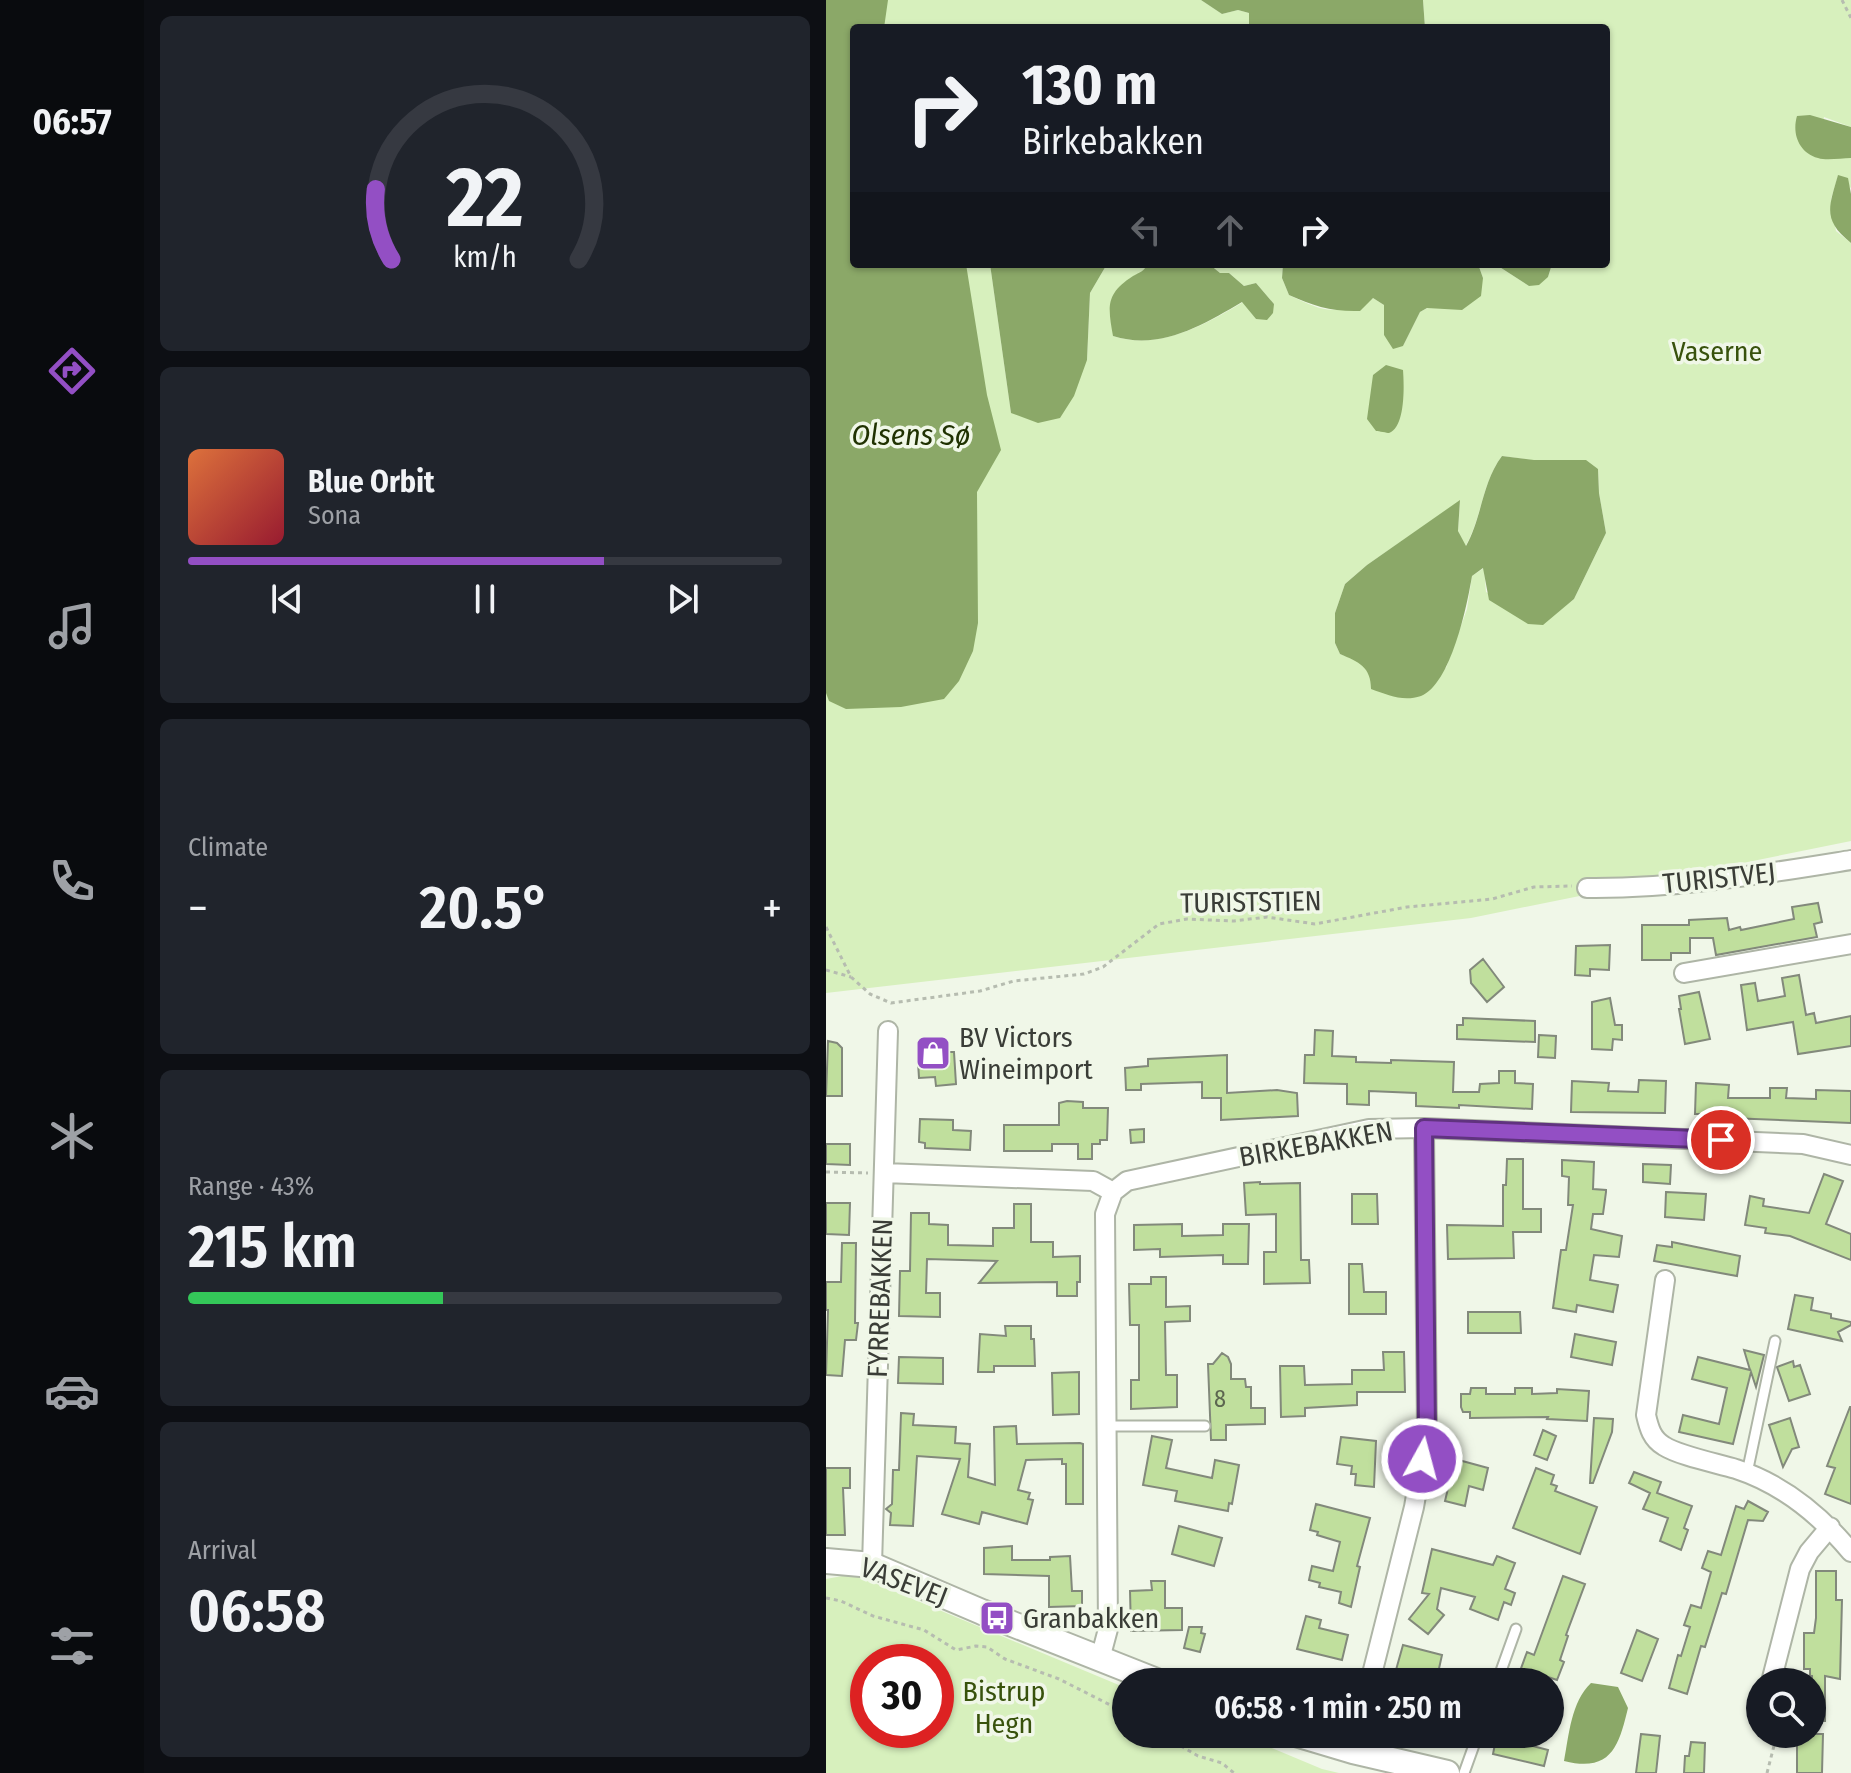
<!DOCTYPE html>
<html lang="en">
<head>
<meta charset="utf-8">
<style>
  body { margin:0; font-family:"Fira Sans Condensed",sans-serif; background:#20242c; color:#f1f3f6; height:100vh; display:flex; flex-direction:column; font-size:30px; white-space:nowrap }
  * { box-sizing:border-box; margin:0 }
  p { font-size:26px; color:#9ea1a6 }
  .icon { flex:none; width:44px; height:44px; fill:none; stroke:currentColor; stroke-width:2; stroke-linecap:round; stroke-linejoin:round }
  .map { position:relative; flex:1; overflow:hidden }
  .side { display:flex; flex-direction:column; gap:16px; padding:16px; background:#0d0f14; width:682px }
  .side>* { flex:none }
  .guide { position:absolute; left:24px; top:24px; width:760px; height:244px; border-radius:8px; box-shadow:0 2px 6px #0004; background:#171b24; color:#f1f3f6; overflow:hidden }
  .buttons { position:absolute; left:920px; top:1668px; display:grid; gap:16px }
  .buttons a { display:grid; place-items:center; width:80px; height:80px; border-radius:50%; background:#171b24; box-shadow:0 2px 6px #0004; font-size:40px }
  .speed { position:absolute; left:24px; top:1644px; display:flex; gap:16px; font-size:40px; font-weight:700; text-align:center }
  .speed>* { display:grid; place-content:center; width:104px; height:104px; border-radius:50%; background:#171b24; box-shadow:0 2px 6px #0004; line-height:1 }
  .speed .limit { border:12px solid #d22; background:#fff; color:#111 }
  .pin { position:absolute; display:grid; place-items:center; width:68px; height:68px; color:#fff; margin:-34px; border:4px solid #fff; border-radius:50%; box-shadow:0 2px 8px #0007 }
  .me { position:absolute; width:88px; margin:-44px; rotate:7deg; stroke-linejoin:round; filter:drop-shadow(0 0 6px #0008) }
  .turn { display:flex; align-items:center; gap:28px; height:168px; padding:0 40px; font-size:36px }
  .turn .icon { width:104px; height:104px; stroke-width:2.5 }
  .turn b { display:block; font-size:56px; line-height:68px }
  .lanes { display:flex; align-items:center; height:76px; padding:0 40px; background:#0003; justify-content:center; gap:40px; direction:ltr }
  .lanes .off { opacity:.35 }
  .big { font-size:60px; font-weight:600; line-height:1.1 }
  .side .card { flex:1; display:flex; flex-direction:column; justify-content:center; gap:12px; min-width:0; padding:0 28px; border-radius:12px; background:#20242c }
  .side .dial { align-items:center; gap:0 }
  .dial svg { height:208px; overflow:visible; fill:none; stroke:#363941; stroke-width:7; stroke-linecap:round; text-anchor:middle }
  .dial text { fill:#f1f3f6; stroke:none }
  .song { display:flex; align-items:center; gap:24px }
  .cover { width:96px; height:96px; border-radius:12px; background:linear-gradient(135deg,hsl(20 70% 55%),hsl(350 70% 35%)) }
  .played { height:8px; border-radius:4px; background:linear-gradient(90deg,#934fc4 70%,#363941 70%) }
  .keys { display:flex; justify-content:space-around; direction:ltr }
  .heat { display:flex; justify-content:space-between; align-items:center; font-size:44px; direction:ltr }
  .charge { height:12px; border-radius:6px; background:linear-gradient(90deg,#34c759 43%,#363941 0) }
  .trip { position:absolute; left:286px; top:1668px; width:452px; height:80px; border-radius:40px; background:#171b24; box-shadow:0 2px 6px #0004; font-weight:600; line-height:80px; text-align:center }
  main { display:flex; flex:1; min-height:0 }
  .dock { display:flex; flex-direction:column; width:144px; justify-content:space-around; align-items:center; background:#090b0e; color:#9ea1a6 }
  .dock .icon { width:56px; height:56px }
  .dock .selected { color:#934fc4 }
  .dock b { font-size:36px; color:#f1f3f6 }
  .map>svg:first-child { display:block }
</style>
</head>
<body>
<main>
<nav class="dock">
<b>06:57</b>
<svg class="icon selected" aria-label="directions" viewBox="0 0 24 24"><path d="M12 3l9 9-9 9-9-9zM9 14v-3h6M13 9l2 2-2 2"/></svg>
<svg class="icon" aria-label="music" viewBox="0 0 24 24"><path d="M9 18V5l10-2v13"/><circle cx="6" cy="18" r="3"/><circle cx="16" cy="16" r="3"/></svg>
<svg class="icon" aria-label="phone" viewBox="0 0 24 24"><path d="M5 4h4l2 5-3 2q2 4 5 5l2-3 5 2v4C11 20 4 13 5 4z"/></svg>
<svg class="icon" aria-label="climate" viewBox="0 0 24 24"><path d="M12 3v18M4 7l16 10M4 17L20 7"/></svg>
<svg class="icon" aria-label="car" viewBox="0 0 24 24"><path d="M5 17H2v-5l4-1 3-4h7l3 4 3 1v5h-3M9 17h6M6 11h13"/><circle cx="7" cy="17" r="2"/><circle cx="17" cy="17" r="2"/></svg>
<svg class="icon" aria-label="filters" viewBox="0 0 24 24"><path d="M4 7h16M4 17h16"/><circle cx="9" cy="7" r="2"/><circle cx="15" cy="17" r="2"/></svg>
</nav>
<section class="side">
<div class="card dial"><svg viewBox="0 0 100 80">
<path d="M14 69A42 42 0 1 1 86 69"/>
<path d="M14 69A42 42 0 0 1 8 42" stroke="#934fc4"/>
<text x="50" y="56" font-size="32" font-weight="700">22</text>
<text x="50" y="72" font-size="11">km/h</text>
</svg></div>
<div class="card">
<div class="song"><i class="cover"></i><div><b>Blue Orbit</b><p>Sona</p></div></div>
<div class="played"></div>
<div class="keys"><svg class="icon" aria-label="previous" viewBox="0 0 24 24"><path d="M18 5L8 12l10 7zM5 5v14"/></svg><svg class="icon" aria-label="pause" viewBox="0 0 24 24"><path d="M8 5v14M16 5v14"/></svg><svg class="icon" aria-label="next" viewBox="0 0 24 24"><path d="M6 5l10 7-10 7zM19 5v14"/></svg></div>
</div>
<div class="card"><p>Climate</p>
<div class="heat"><a>−</a><b class="big">20.5°</b><a>+</a></div>
</div>
<div class="card"><p>Range · 43%</p><b class="big">215 km</b><div class="charge"></div></div>
<div class="card"><p>Arrival</p><b class="big">06:58</b></div>
</section>
<div class="map">
<svg width="1025" height="1773" viewBox="0 0 1025 1773">
  <rect width="100%" height="100%" fill="#f0f7e8"/>
  <path fill="#d7f0bd" fill-rule="evenodd" d="M0,0H375L396,14L412,10L423,13V28H28V264H164L185,413L261,360L264,293L281,264H321L319,270L303,279L287,336C332,351 379,325 417,302L430,319L448,304L430,283L418,286L403,273H394L383,264H457L456,278L463,295C503,314 506,314 547,298L558,305V335L577,346L594,312L657,278L652,264H669L703,286L722,277L726,264H780V28H599L597,0H1025V127L998,117L992,158H1025V194V188L1012,176L1005,199L1010,231L1025,243V841L645,918L0,993ZM676,456L772,469L773,493L780,533L748,599L717,624L660,592L658,568L646,576L641,609L620,668L545,676L536,662L514,654L509,643V613L519,584L541,565L634,501L632,531L639,547C656,518 656,482 676,456Z
    M27,1574L300,1688V1734H412L496,1769L513,1773H0V1579ZM42,1662H110V1730H42Z"/>
  <path fill="#8ba868" d="M0,0H62L58,28H28V264H140L161,395L175,450L151,492L152,623L147,651L133,681L118,699L75,707L20,709L3,701L0,693Z
    M375,0H597L599,28H423V13L412,10L396,14Z
    M984,115L1025,127V158C1015,158 1001,161 992,158C972,152 966,133 971,116Z
    M1012,175L1022,178L1025,194V243C996,220 1003,207 1012,175Z
    M164,264H281L264,293L261,360L248,396L234,418L212,423L185,413Z
    M321,264H383L394,273H403L418,286L430,283L448,304L447,313L441,320L430,319L416,302C377,325 334,351 287,336C282,307 279,294 307,276C314,272 318,272 321,264Z
    M457,264H652L657,278L655,296L636,310L601,308L594,312L577,346L567,349L558,335V305L547,298L534,311C507,312 487,306 463,295L456,278Z
    M669,264H726L722,277L713,285L703,286Z
    M560,365L577,370C578,383 580,427 563,433C561,433 553,431 550,431L541,419L547,375Z
    M676,456L708,460H760L772,469L773,493L780,533L748,599L717,625L702,624L663,600L657,568L646,576C641,606 625,684 595,696C577,702 562,695 545,689C545,667 533,662 514,654L509,643V613L519,584L541,565L634,500L632,531L640,546C656,518 656,482 676,456Z
    M765,1683L792,1687L802,1708C793,1745 786,1773 738,1761C743,1735 745,1702 765,1683Z"/>
  <path fill="#c0df9d" stroke="#82897b" stroke-width="2" d="M992,903L996,922L988,924L991,937L890,955L887,938H864V953H845V960H816V925H863V920L901,918L903,930L914,927L915,930L968,919L966,907Z
    M784,945L783,970L764,969V976L749,975L750,946Z
    M657,959L678,987L661,1002L645,983L644,970Z
    M973,975L980,1015L988,1013L990,1023L1025,1016V1046L972,1054L967,1022L921,1030L915,985L929,983L932,1001L959,996L956,978Z
    M873,992L884,1039L859,1044L853,1009H855L853,996Z
    M784,998L789,1025H796V1040L787,1039L786,1050L766,1049V1002Z
    M637,1018L709,1021V1042L631,1039V1025H637Z
    M489,1030L507,1031L506,1056L530,1057V1062L565,1063V1060L628,1062L627,1092H653L654,1084L673,1083V1071H689V1083L707,1084L706,1109L633,1105V1108L590,1106V1093L543,1091V1105L521,1104V1084L478,1083L479,1055H488Z
    M713,1035L730,1036L729,1058L712,1057Z
    M2,1041L11,1043L16,1048V1096H0Z
    M118,1045L119,1052H128L130,1084L110,1086L109,1077L93,1078L91,1046Z
    M401,1055V1093L451,1090L471,1093L472,1116L395,1120V1098H376V1082L315,1084V1090H300L299,1068L322,1066V1059Z
    M813,1080L840,1081L839,1113L745,1112L746,1081L783,1083L782,1091L812,1092Z
    M870,1083L903,1085L902,1098H944V1088H961L960,1098L990,1099V1090L1025,1091V1123L877,1117V1114H869Z
    M241,1101L257,1102V1108H282L281,1140H274V1144H266V1159H252V1144H226V1151H178V1125H233V1103Z
    M94,1119L127,1120V1130L145,1131L144,1150L99,1148V1143L93,1142Z
    M318,1129V1142L305,1143L304,1130Z
    M0,1144H24V1165L0,1164Z
    M681,1159H697V1209H715V1232H687L688,1258L622,1259L621,1225L677,1226V1185H680Z
    M736,1160L768,1162L767,1189L780,1190V1192L777,1214H767L765,1229L796,1236L793,1257L768,1255L764,1280L792,1285L787,1312L751,1305L750,1312L727,1308L735,1250H740L747,1205H742L743,1177L736,1176Z
    M817,1164L845,1165L844,1184L817,1182Z
    M998,1174L1017,1181L1000,1224L1025,1234V1260L964,1236L939,1233L940,1228L919,1225L924,1196L938,1199L937,1206L983,1213Z
    M434,1182V1184L474,1183L475,1260H483L484,1283L438,1284V1252H450V1214L420,1215L418,1183Z
    M840,1192L880,1194L878,1220L839,1217Z
    M526,1194H551L552,1224H526Z
    M0,1203H24L23,1235L0,1234Z
    M188,1204H205V1242H227V1257L254,1256V1282H251V1296H231V1282L153,1283L171,1261L101,1259L100,1293H114V1317L73,1316L74,1271H84L85,1213H103V1224L122,1225V1245L167,1246V1228H188Z
    M356,1224V1236L397,1235V1224H423L422,1264H397V1255L334,1257V1249L308,1250V1225Z
    M846,1242L914,1256L911,1276L828,1261L831,1245L846,1247Z
    M16,1243H30L29,1323H32L30,1340H19L16,1376L0,1375L2,1310H0V1282H15Z
    M523,1264H536L538,1292H560V1314H523Z
    M325,1277H340V1307L364,1306V1321L339,1322L340,1375H351V1407L305,1409V1380H313V1325H304L303,1284H325Z
    M969,1295L987,1298L985,1310L1005,1314V1318L1025,1322V1325L1012,1332L1016,1341L962,1329Z
    M642,1312H694L695,1333H642Z
    M179,1326H205V1339H208L209,1366H168V1372H152L154,1334L180,1336Z
    M749,1334L790,1342L786,1365L745,1357Z
    M918,1350L938,1355L930,1387L925,1372L907,1444L853,1432L857,1415L893,1424L901,1388L866,1379L872,1357L924,1370Z
    M557,1352H578L579,1392H531V1405L479,1408V1416L455,1417L454,1366H478L479,1385L526,1384V1370H558Z
    M396,1353L402,1357L405,1364V1379H419L420,1387H425V1408H439V1424L400,1425V1440H385L382,1364H387Z
    M73,1357L117,1358V1384L72,1383Z
    M967,1361L968,1367L974,1365L984,1394L963,1401L951,1367Z
    M253,1372V1414L227,1415L226,1373Z
    M645,1388H660V1394H689V1388H706V1394L731,1393V1389L763,1391L761,1421L721,1419L722,1417L644,1418V1412H637L635,1407V1394H644Z
    M1024,1407H1025V1504L999,1494L1009,1468L1001,1466Z
    M75,1413L88,1414L87,1425L130,1427L129,1443L144,1444L142,1477L169,1485L168,1427L190,1426L191,1444L254,1443L257,1444V1504H240V1464H236V1459L200,1460L192,1490L204,1493L202,1499L207,1500L201,1524L156,1512L153,1524L116,1514L134,1459L91,1456L87,1526L64,1525L65,1513L60,1509L66,1504L67,1470H73Z
    M768,1418L787,1419L786,1432L767,1483H764Z
    M964,1418L973,1447L966,1449L957,1467L943,1425Z
    M717,1430L730,1436L721,1460L708,1455Z
    M326,1436L346,1440L340,1468L386,1478L389,1460L413,1465L406,1504L403,1503L402,1511L349,1501L351,1491L317,1485Z
    M515,1437L550,1441L548,1487L529,1485L530,1474H525L526,1466L511,1464Z
    M629,1459L662,1468L657,1490L643,1486L639,1506L619,1501Z
    M0,1468H24V1488H17L19,1535H0Z
    M710,1468L728,1475L725,1484L731,1486L729,1491L771,1507L754,1554L687,1528Z
    M808,1472L835,1482L831,1493L866,1506L858,1528L862,1530L855,1550L834,1541L842,1518L817,1509L824,1493L803,1483Z
    M922,1501L942,1512L937,1521L922,1520L900,1594L896,1593L879,1647L875,1646L861,1694L843,1688L852,1655L855,1656L864,1627L858,1625L865,1605L875,1608L885,1572L876,1568L882,1551L895,1555L910,1506L918,1509Z
    M490,1504L544,1518L531,1566L534,1567L525,1607L513,1603L515,1592L493,1587L494,1583L483,1580L486,1566L507,1571L514,1542L491,1535L492,1532L484,1530Z
    M353,1526L396,1538L388,1566L346,1554Z
    M186,1546V1560H224V1557L244,1556L246,1591H256V1606L223,1607V1576L158,1574V1548Z
    M606,1549L667,1565L671,1556L689,1563L679,1589L689,1593L685,1605L678,1602L672,1620L644,1609L649,1597L615,1588L611,1609L618,1615L602,1634L583,1619L603,1594L596,1593Z
    M990,1571H1010V1600H1016L1014,1679L999,1676V1721H986V1676H984V1669H978V1633H988L990,1618Z
    M737,1576L759,1584L740,1635L742,1636L734,1660L738,1662L731,1680L722,1677L720,1682H690L701,1652L708,1655Z
    M325,1581H339V1608H356V1630L305,1631L304,1591L326,1590Z
    M480,1616L495,1620L493,1628L522,1635L516,1660L471,1649Z
    M363,1627H376L375,1633L379,1634L374,1652L358,1648Z
    M811,1630L832,1639L816,1681L795,1673Z
    M577,1645L616,1655L610,1682H585L568,1677Z
    M671,1734H698L695,1743L722,1750L718,1766L667,1754Z
    M815,1734L834,1736L830,1773H810Z
    M974,1734H997L996,1773H971V1742H974Z
    M865,1742L879,1743L878,1773H858L859,1756H863Z"/>
  <g fill="none" stroke-linecap="round" stroke-linejoin="round">
    <defs>
      <path id="service" d="M281,1426H379
        M921,1473L949,1341
        M671,1682L690,1629
        M638,1773L652,1734"/>
      <path id="minor" d="M761,888C850,889 938,874 1025,860
        M858,973L1025,944
        M58,1173L267,1181L287,1192L301,1181L543,1129L598,1128L977,1144L1025,1155
        M839,1280L820,1415C823,1428 826,1439 838,1446C854,1456 890,1463 910,1469C956,1484 995,1516 1025,1552
        M46,1565L62,1031
        M274,1659L282,1629L279,1214L287,1192
        M544,1682L588,1507L601,1432L598,1128
        M945,1682L974,1569L983,1552L1004,1527"/>
      <path id="tertiary" d="M0,1561L46,1565L156,1612L333,1682
        M470,1734L527,1751L621,1773"/>
    </defs>
    <use href="#service" stroke="#aeb5a6" stroke-width="13"/>
    <use href="#minor" stroke="#aeb5a6" stroke-width="22"/>
    <use href="#tertiary" stroke="#aeb5a6" stroke-width="28"/>
    <path stroke="#b6bcb0" stroke-width="3" stroke-dasharray="4 4" stroke-linecap="butt" d="M1016,0L1025,18
      M0,927L25,977L44,994L65,1003L154,991L188,981L258,974L277,967L333,924L361,919L408,921L441,917L489,924L581,907L666,899L708,887L746,886
      M0,970L25,977
      M0,1172L42,1173
      M0,1598L15,1601L47,1616L98,1630L130,1650L150,1646L161,1647L179,1659L233,1679L300,1713
      M334,1734L372,1756L396,1763L408,1773
      M941,1773L951,1734"/>
    <use href="#service" stroke="#fff" stroke-width="9"/>
    <use href="#minor" stroke="#fff" stroke-width="18"/>
    <use href="#tertiary" stroke="#fff" stroke-width="24"/>
  </g>
  <g fill="none" stroke-linecap="round" stroke-linejoin="round">
    <defs>
      <path id="route" d="M596,1459L601,1432L598,1128L895,1140"/>
    </defs>
    <use href="#route" stroke="#60337f" stroke-width="20"/>
    <use href="#route" stroke="#934fc4" stroke-width="14"/>
  </g>
  <defs>
    <symbol id="shop-square" viewBox="-11 -11 22 22"><rect x="-9" y="-9" width="18" height="18" rx="4" fill="#934fc4" stroke="#f0f7e8"/><path d="M-5-2.5h2.3a2.7 3.5 0 0 1 5.4 0H5L5.5 6h-11ZM-1.5-2.5h3a1.5 2.3 0 0 0-3 0Z" fill="#fff"/></symbol>
    <symbol id="bus-square" viewBox="-11 -11 22 22"><rect x="-9" y="-9" width="18" height="18" rx="4" fill="#934fc4" stroke="#f0f7e8"/><path d="M-5-6H5V4H4V6H2V4H-2V6H-4V4H-5ZM-3.5-4V0h7V-4ZM-3.5 1.2v1.5H-2V1.2ZM2 1.2v1.5H3.5V1.2Z" fill="#fff"/></symbol>
  </defs>
  <g fill-rule="evenodd">
    <use href="#shop-square" x="87" y="1033" width="40" height="40"/>
    <use href="#bus-square" x="151" y="1598" width="40" height="40"/>
  </g>
  <g text-anchor="middle" dominant-baseline="central" stroke-width="7" stroke-linejoin="round" paint-order="stroke">
    <g font-size="24" fill="#5c6650">
      <text x="394" y="1399">8</text>
    </g>
    <g font-size="28" fill="#38520c" stroke="#f0f7e8">
      <text x="891" y="351">Vaserne</text>
      <text x="178" y="1691">Bistrup<tspan x="178" dy="32">Hegn</tspan></text>
    </g>
    <g font-size="28" fill="#3a3d37" stroke="#f0f7e8">
      <text transform="translate(893 878) rotate(-6)">TURISTVEJ</text>
      <text transform="translate(425 902) rotate(-1)">TURISTSTIEN</text>
      <text transform="translate(490 1144) rotate(-10)">BIRKEBAKKEN</text>
      <text transform="translate(54 1298) rotate(-88)">FYRREBAKKEN</text>
      <text transform="translate(78 1582) rotate(21)">VASEVEJ</text>
    </g>
    <g font-size="28" fill="#3a3d37" stroke="#f0f7e8" text-anchor="start">
      <text x="133" y="1037">BV Victors<tspan x="133" dy="32">Wineimport</tspan></text>
      <text x="197" y="1618">Granbakken</text>
    </g>
    <g font-size="30" font-style="italic" fill="#203202" stroke="#f0f7e8">
      <text x="85" y="435">Olsens Sø</text>
    </g>
  </g>
</svg>
<div class="buttons">
<a><svg class="icon" aria-label="search" viewBox="0 0 24 24"><circle cx="10" cy="10" r="6"/><path d="M15 15l6 6"/></svg></a>
</div>
<div class="speed"><div class="limit">30</div></div>
<div class="pin" style="left:895px;top:1140px;background:#d93025"><svg class="icon" aria-label="arrive" viewBox="0 0 24 24"><path d="M6 21V4h12l-3 4 3 4H6"/></svg></div>
<svg class="me" style="left:596px;top:1459px" viewBox="-20 -20 40 40"><circle r="17" fill="#934fc4" stroke="#fff" stroke-width="3"/><path d="M0-11L8 9 0 5-8 9z" fill="#fff"/></svg>
<div class="trip">06:58 · 1 min · 250 m</div>
<div class="guide">
<div class="turn"><svg class="icon" aria-label="right" viewBox="0 0 24 24"><path d="M7 20v-9h11M14 6l5 5-5 5"/></svg><div><b>130 m</b>Birkebakken</div></div>
<div class="lanes"><svg class="icon off" aria-label="left" viewBox="0 0 24 24"><path d="M17 20v-9H6M10 6l-5 5 5 5"/></svg><svg class="icon off" aria-label="ahead" viewBox="0 0 24 24"><path d="M12 20V5M6 11l6-6 6 6"/></svg><svg class="icon" aria-label="right" viewBox="0 0 24 24"><path d="M7 20v-9h11M14 6l5 5-5 5"/></svg></div>
</div>
</div>
</main>
</body>
</html>
